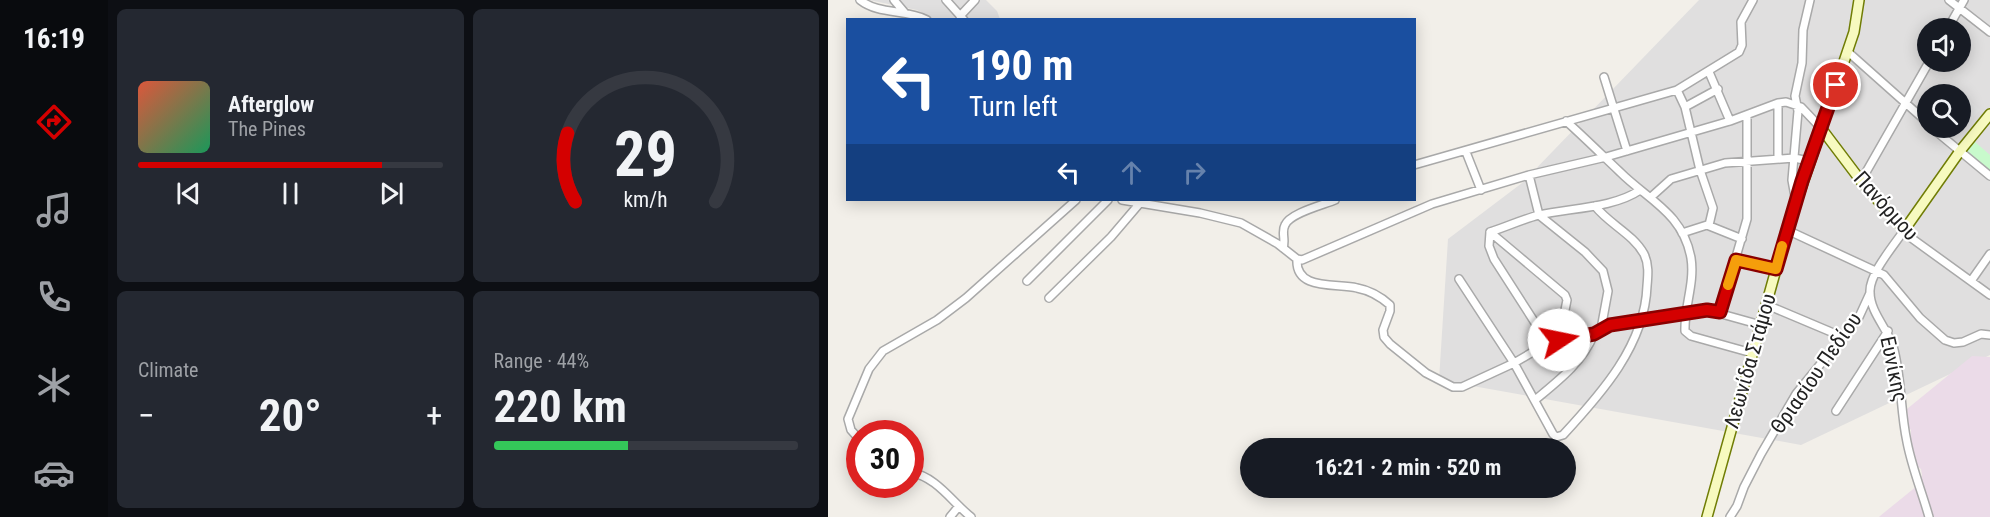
<!DOCTYPE html>
<html lang="en">
<head>
<meta charset="utf-8">
<style>
  body { margin:0; font-family:"Roboto Condensed",sans-serif; background:#242831; color:#f1f3f6; height:100vh; display:flex; flex-direction:column; font-size:22px; white-space:nowrap }
  * { box-sizing:border-box; margin:0 }
  p { font-size:20px; color:#9ea1a6 }
  .icon { flex:none; width:33px; height:33px; fill:none; stroke:currentColor; stroke-width:2; stroke-linecap:round; stroke-linejoin:round }
  .map { position:relative; flex:1; overflow:hidden }
  .drawer { display:flex; flex-direction:column; gap:9px; padding:9px; background:#0d0f14; width:720px }
  .drawer>* { flex:none }
  .hud { position:absolute; left:18px; top:18px; width:570px; height:183px; border-radius:0px; box-shadow:0 3px 15px #0003; background:#1a4fa0; color:#fff; overflow:hidden }
  .fabs { position:absolute; left:1089px; top:18px; display:grid; gap:12px }
  .fabs a { display:grid; place-items:center; width:54px; height:54px; border-radius:50%; background:#171b24; box-shadow:0 3px 15px #0003; font-size:30px }
  .speed { position:absolute; left:18px; top:420px; display:flex; gap:12px; font-size:30px; font-weight:700; text-align:center }
  .speed>* { display:grid; place-content:center; width:78px; height:78px; border-radius:50%; background:#171b24; box-shadow:0 3px 15px #0003; line-height:1 }
  .speed .limit { border:9px solid #d22; background:#fff; color:#111 }
  .pin { position:absolute; display:grid; place-items:center; width:51px; height:51px; color:#fff; margin:-26px; border:3px solid #fff; border-radius:50%; box-shadow:0 2px 6px #0007 }
  .me { position:absolute; width:66px; margin:-33px; rotate:79deg; stroke-linejoin:round; filter:drop-shadow(0 0 4px #0008) }
  .turn { display:flex; align-items:center; gap:21px; height:126px; padding:0 24px; font-size:27px }
  .turn .icon { width:78px; height:78px; stroke-width:2.5 }
  .turn b { display:block; font-size:42px; line-height:51px }
  .lanes { display:flex; align-items:center; height:57px; padding:0 24px; background:#0003; justify-content:center; gap:30px; direction:ltr }
  .lanes .off { opacity:.35 }
  .big { font-size:45px; font-weight:700; line-height:1.1 }
  .drawer .card { flex:1; display:flex; flex-direction:column; justify-content:center; gap:9px; min-width:0; padding:0 21px; border-radius:9px; background:#242831 }
  .drawer .dial { align-items:center; gap:0 }
  .dial svg { height:156px; overflow:visible; fill:none; stroke:#363941; stroke-width:7; stroke-linecap:round; text-anchor:middle }
  .dial text { fill:#f1f3f6; stroke:none }
  .song { display:flex; align-items:center; gap:18px }
  .cover { width:72px; height:72px; border-radius:9px; background:linear-gradient(135deg,hsl(10 70% 55%),hsl(150 70% 35%)) }
  .played { height:6px; border-radius:3px; background:linear-gradient(90deg,#d40000 80%,#363941 80%) }
  .keys { display:flex; justify-content:space-around; direction:ltr }
  .heat { display:flex; justify-content:space-between; align-items:center; font-size:33px; direction:ltr }
  .charge { height:9px; border-radius:4px; background:linear-gradient(90deg,#34c759 44%,#363941 0) }
  .drawer .tiles { flex:1; display:grid; gap:9px; grid-template-columns:repeat(2,1fr) }
  .trip { position:absolute; left:412px; top:438px; width:336px; height:60px; border-radius:30px; background:#171b24; box-shadow:0 3px 15px #0003; font-weight:700; line-height:60px; text-align:center }
  main { display:flex; flex:1; min-height:0 }
  .dock { display:flex; flex-direction:column; width:108px; justify-content:space-around; align-items:center; background:#090b0e; color:#9ea1a6 }
  .dock .icon { width:42px; height:42px }
  .dock .active { color:#d40000 }
  .dock b { font-size:27px; color:#f1f3f6 }
  .map>svg:first-child { display:block }
</style>
</head>
<body>
<main>
<nav class="dock">
<b>16:19</b>
<svg class="icon active" aria-label="directions" viewBox="0 0 24 24"><path d="M12 3l9 9-9 9-9-9zM9 14v-3h6M13 9l2 2-2 2"/></svg>
<svg class="icon" aria-label="music" viewBox="0 0 24 24"><path d="M9 18V5l10-2v13"/><circle cx="6" cy="18" r="3"/><circle cx="16" cy="16" r="3"/></svg>
<svg class="icon" aria-label="phone" viewBox="0 0 24 24"><path d="M5 4h4l2 5-3 2q2 4 5 5l2-3 5 2v4C11 20 4 13 5 4z"/></svg>
<svg class="icon" aria-label="climate" viewBox="0 0 24 24"><path d="M12 3v18M4 7l16 10M4 17L20 7"/></svg>
<svg class="icon" aria-label="car" viewBox="0 0 24 24"><path d="M5 17H2v-5l4-1 3-4h7l3 4 3 1v5h-3M9 17h6M6 11h13"/><circle cx="7" cy="17" r="2"/><circle cx="17" cy="17" r="2"/></svg>
</nav>
<section class="drawer">
<div class="tiles">
<div class="card">
<div class="song"><i class="cover"></i><div><b>Afterglow</b><p>The Pines</p></div></div>
<div class="played"></div>
<div class="keys"><svg class="icon" aria-label="previous" viewBox="0 0 24 24"><path d="M18 5L8 12l10 7zM5 5v14"/></svg><svg class="icon" aria-label="pause" viewBox="0 0 24 24"><path d="M8 5v14M16 5v14"/></svg><svg class="icon" aria-label="next" viewBox="0 0 24 24"><path d="M6 5l10 7-10 7zM19 5v14"/></svg></div>
</div>
<div class="card dial"><svg viewBox="0 0 100 80">
<path d="M14 69A42 42 0 1 1 86 69"/>
<path d="M14 69A42 42 0 0 1 10 34" stroke="#d40000"/>
<text x="50" y="56" font-size="32" font-weight="700">29</text>
<text x="50" y="72" font-size="11">km/h</text>
</svg></div>
<div class="card"><p>Climate</p>
<div class="heat"><a>−</a><b class="big">20°</b><a>+</a></div>
</div>
<div class="card"><p>Range · 44%</p><b class="big">220 km</b><div class="charge"></div></div>
</div>
</section>
<div class="map">
<svg width="1162" height="517" viewBox="0 0 1162 517">
  <rect width="100%" height="100%" fill="#f2efe9"/>
  <path fill="#e0dfdf" fill-rule="evenodd" d="M41,0H158L169,11L172,19H105L89,10Z
    M871,0H1162V355L973,445L611,380L620,239L694,183ZM1100,28H1132V62H1100ZM1100,94H1132V128H1100Z"/>
  <path fill="#ebdbe8" d="M1144,356L1162,357V517H1105L1093,479L1094,475L1093,469L1089,466L1083,448V430L1081,428L1079,409Z
    M1089,486L1097,517H1051L1052,516Z"/>
  <path fill="#c8facc" d="M1146,141L1162,155V171L1138,150Z"/>
  <path fill="#e2e2e2" d="M1132,91L1152,110L1138,125L1133,120L1132,94H1129Z"/>
  <g fill="none" stroke-linecap="round" stroke-linejoin="round">
    <defs>
      <path id="street" d="M32,0C51,15 78,9 99,20
        M66,0L77,13
        M118,0L136,20
        M1121,0L1162,32
        M132,16L147,0
        M1120,28L1136,0
        M1019,51L1100,123
        M881,72L902,121
        M776,77L799,151
        M849,90L857,107L872,170L885,208L881,225
        M950,103V159
        M857,107L890,89
        M738,121C757,138 774,155 792,172C820,200 855,213 863,258C867,283 856,307 857,331L863,336L924,353
        M1104,128L1162,176
        M638,152L653,190
        M586,165L849,90L911,52L914,45L913,22L925,0
        M701,175L711,215L757,252L775,271L780,291L773,329
        M1033,181L1101,62
        M823,197L843,179L897,163L966,158L981,161
        M294,200L372,213L413,223L450,244L469,259L474,260L604,204L701,175L778,157L902,121L950,103L958,102L973,107L993,128
        M968,202L964,180L970,111L967,96L974,63L975,30L982,0
        M1077,229C1067,244 1041,274 1042,292C1042,312 1059,328 1065,346C1074,378 1072,410 1079,442C1084,468 1094,492 1101,517
        M959,230L1056,275L1092,318L1117,340L1126,343L1135,342L1153,334L1162,335
        M662,232L737,295L739,300L731,340
        M1075,232L1162,295
        M854,233L879,225L914,239
        M455,248C458,240 453,232 457,225C462,213 495,205 507,200
        M469,259C467,291 508,283 529,288C540,290 553,297 562,305V311L555,330L556,337L562,344L598,373L625,387H634L686,363L720,343L766,334L782,325L879,310L933,325
        M908,260L948,269
        M631,279L686,363L725,434L728,437L735,435C773,394 817,345 819,286C820,275 821,264 816,254C805,234 781,224 767,206
        M199,281L280,200
        M1143,281L1162,254
        M221,298L283,237L312,203
        M939,305L1015,337
        M892,312L919,219V115
        M720,343L666,259L661,246L662,232C678,227 695,219 711,215C742,208 786,208 812,190
        M707,400C730,381 755,362 766,334
        M1008,411L1060,331
        M32,440L23,430L20,419L41,369L55,351L109,320L138,298L248,200
        M82,472C109,477 123,501 143,517
        M122,517L131,506
        M902,517L909,506L916,487L933,454L968,394L1031,317L1042,293"/>
      <path id="secondary" d="M993,128L1033,181L1069,222L1077,229L1132,151L1162,114
        M879,517L959,230L1026,32L1031,0"/>
    </defs>
    <use href="#street" stroke="#a9a9a9" stroke-width="10"/>
    <use href="#secondary" stroke="#707d05" stroke-width="12"/>
    <use href="#street" stroke="#fff" stroke-width="7"/>
    <use href="#secondary" stroke="#f7fabf" stroke-width="9"/>
  </g>
  <g fill="none" stroke-linecap="round" stroke-linejoin="round">
    <defs>
      <path id="route" d="M731,340L766,334L782,325L879,310L892,312L908,260L948,269L974,181L1008,85"/>
    </defs>
    <use href="#route" stroke="#8a0000" stroke-width="15"/>
    <use href="#route" stroke="#d40000" stroke-width="10"/>
    <path stroke="#f59e0b" stroke-width="10" d="M900,285L908,260L948,269L954,246"/>
  </g>
  <g text-anchor="middle" dominant-baseline="central" stroke-width="4.5" stroke-linejoin="round" paint-order="stroke">
    <g font-size="21" fill="#222" stroke="#fff">
      <text transform="translate(1058 206) rotate(48)">Πανόρμου</text>
      <text transform="translate(922 361) rotate(-74)">Λεωνίδα Στάμου</text>
      <text transform="translate(1066 369) rotate(78)">Ευνίκης</text>
      <text transform="translate(988 373) rotate(-55)">Θριασίου Πεδίου</text>
    </g>
  </g>
</svg>
<div class="fabs">
<a><svg class="icon" aria-label="sound" viewBox="0 0 24 24"><path d="M4 9h4l5-4v14l-5-4H4zM17 9q2 3 0 6"/></svg></a>
<a><svg class="icon" aria-label="search" viewBox="0 0 24 24"><circle cx="10" cy="10" r="6"/><path d="M15 15l6 6"/></svg></a>
</div>
<div class="speed"><div class="limit">30</div></div>
<div class="pin" style="left:1008px;top:85px;background:#d93025"><svg class="icon" aria-label="arrive" viewBox="0 0 24 24"><path d="M6 21V4h12l-3 4 3 4H6"/></svg></div>
<svg class="me" style="left:731px;top:340px" viewBox="-20 -20 40 40"><circle r="19" fill="#fff"/><path d="M0-13L10 11 0 6-10 11z" fill="#d40000"/></svg>
<div class="trip">16:21 · 2 min · 520 m</div>
<div class="hud">
<div class="turn"><svg class="icon" aria-label="left" viewBox="0 0 24 24"><path d="M17 20v-9H6M10 6l-5 5 5 5"/></svg><div><b>190 m</b>Turn left</div></div>
<div class="lanes"><svg class="icon" aria-label="left" viewBox="0 0 24 24"><path d="M17 20v-9H6M10 6l-5 5 5 5"/></svg><svg class="icon off" aria-label="ahead" viewBox="0 0 24 24"><path d="M12 20V5M6 11l6-6 6 6"/></svg><svg class="icon off" aria-label="right" viewBox="0 0 24 24"><path d="M7 20v-9h11M14 6l5 5-5 5"/></svg></div>
</div>
</div>
</main>
</body>
</html>
